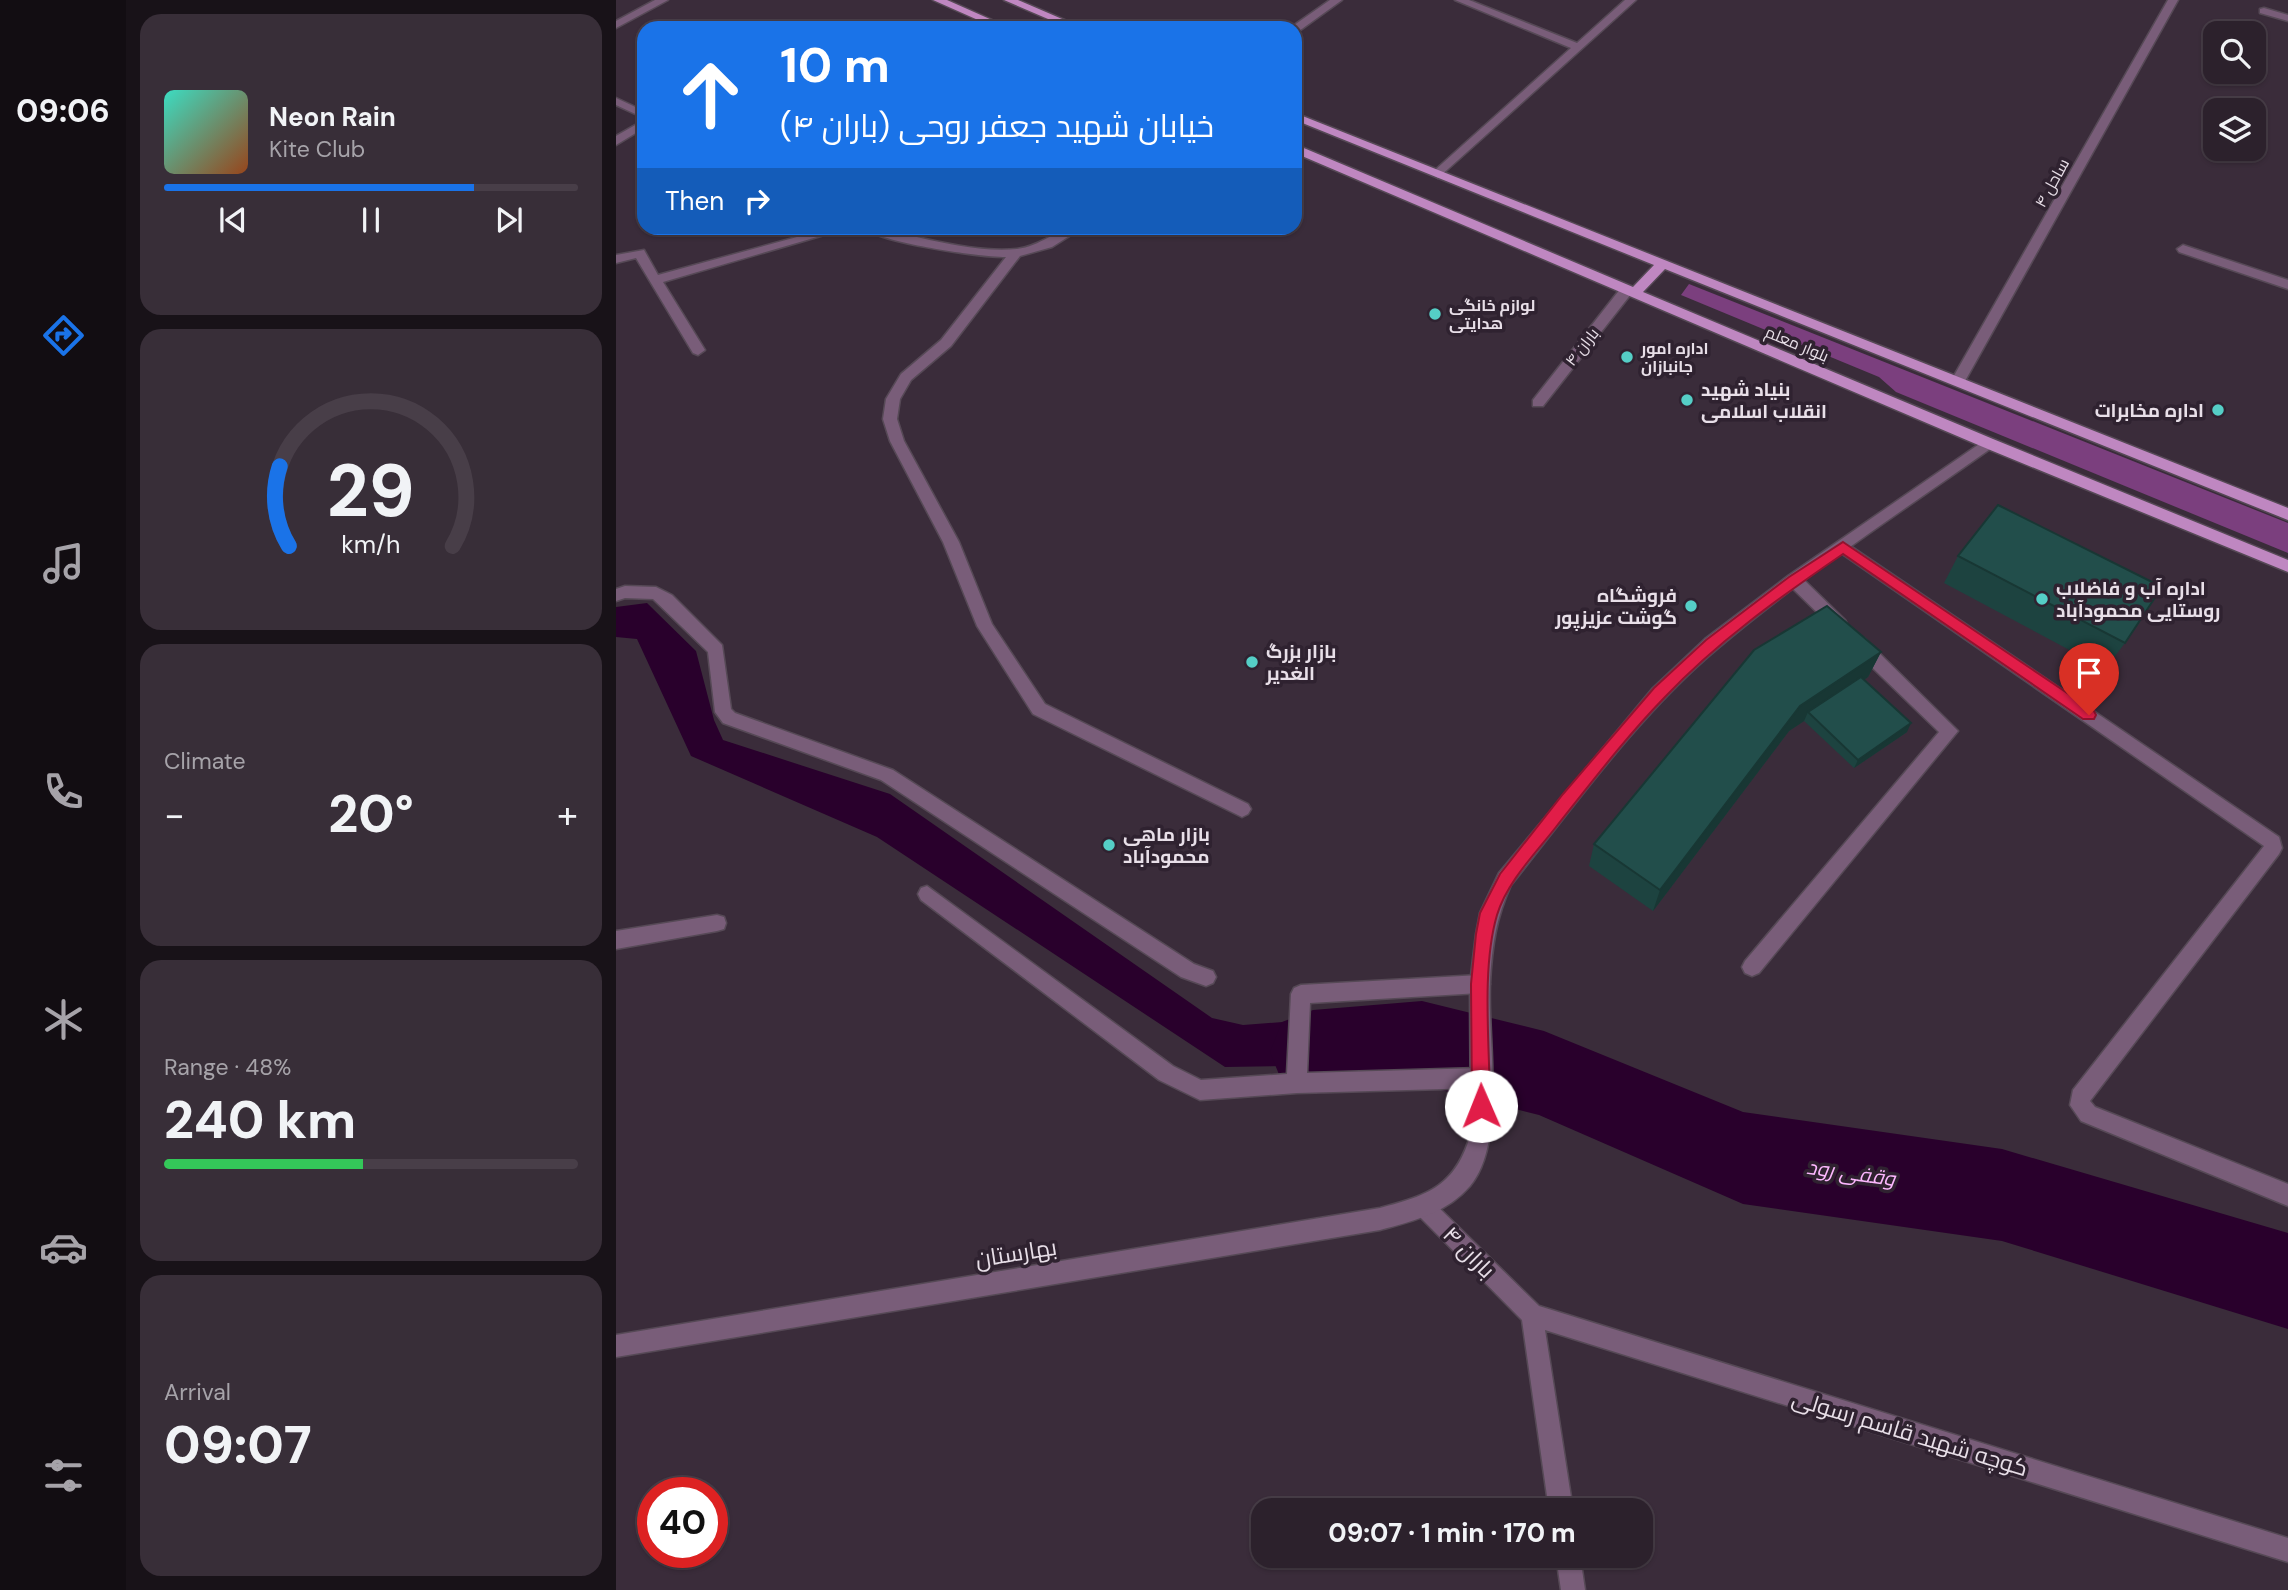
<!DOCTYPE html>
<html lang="en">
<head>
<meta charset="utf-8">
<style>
  body { margin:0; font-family:"DM Sans",Cairo,sans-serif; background:#382e38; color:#f1f3f6; height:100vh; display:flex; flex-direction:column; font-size:26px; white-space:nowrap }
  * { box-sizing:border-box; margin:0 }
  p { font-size:23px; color:#a6a3a9 }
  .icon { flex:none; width:38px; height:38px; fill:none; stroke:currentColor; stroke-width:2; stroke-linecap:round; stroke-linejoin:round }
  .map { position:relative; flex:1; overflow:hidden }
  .details { display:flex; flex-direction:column; gap:14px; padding:14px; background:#181218; width:490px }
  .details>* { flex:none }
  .top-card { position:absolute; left:21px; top:21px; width:665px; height:214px; border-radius:21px; box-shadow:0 2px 5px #0004,0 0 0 2px #483e48; background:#1a73e8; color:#fff; overflow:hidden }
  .buttons { position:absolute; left:1587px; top:21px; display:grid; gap:14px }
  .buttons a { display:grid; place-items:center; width:63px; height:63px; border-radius:14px; background:#2c212c; box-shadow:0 2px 5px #0004,0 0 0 2px #483e48; font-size:35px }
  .speed { position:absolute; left:21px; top:1477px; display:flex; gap:14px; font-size:35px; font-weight:700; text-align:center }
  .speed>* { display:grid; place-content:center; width:91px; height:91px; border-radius:50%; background:#2c212c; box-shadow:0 2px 5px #0004,0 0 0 2px #483e48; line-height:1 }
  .speed .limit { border:10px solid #d22; background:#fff; color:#111 }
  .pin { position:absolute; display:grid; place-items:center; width:60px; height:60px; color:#fff; margin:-72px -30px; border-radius:50% 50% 50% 0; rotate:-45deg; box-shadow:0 0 7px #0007 }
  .pin .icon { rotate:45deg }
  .me { position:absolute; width:77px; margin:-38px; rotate:359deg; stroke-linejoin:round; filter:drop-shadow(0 0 5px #0008) }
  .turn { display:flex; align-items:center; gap:24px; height:147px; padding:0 28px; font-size:32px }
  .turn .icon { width:91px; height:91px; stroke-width:2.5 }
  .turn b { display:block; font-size:49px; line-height:60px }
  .then { display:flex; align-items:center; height:66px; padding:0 28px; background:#0003; gap:14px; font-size:26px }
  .big { font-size:52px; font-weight:800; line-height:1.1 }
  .details .card { flex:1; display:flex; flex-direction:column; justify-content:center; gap:10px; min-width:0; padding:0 24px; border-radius:21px; background:#382e38 }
  .details .dial { align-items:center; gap:0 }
  .dial svg { height:182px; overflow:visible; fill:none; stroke:#483e48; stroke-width:7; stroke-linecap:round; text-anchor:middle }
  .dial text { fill:#f1f3f6; stroke:none }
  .song { display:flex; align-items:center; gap:21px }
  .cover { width:84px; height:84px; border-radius:10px; background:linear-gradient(135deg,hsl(170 70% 55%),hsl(20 70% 35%)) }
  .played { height:7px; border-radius:4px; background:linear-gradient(90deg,#1a73e8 75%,#483e48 75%) }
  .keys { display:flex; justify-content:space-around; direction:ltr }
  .heat { display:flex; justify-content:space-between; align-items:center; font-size:38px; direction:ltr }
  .charge { height:10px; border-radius:5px; background:linear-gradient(90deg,#34c759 48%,#483e48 0) }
  .trip { position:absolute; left:635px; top:1498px; width:402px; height:70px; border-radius:21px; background:#2c212c; box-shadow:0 2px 5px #0004,0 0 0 2px #483e48; font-weight:800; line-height:70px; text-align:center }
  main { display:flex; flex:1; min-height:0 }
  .menu { display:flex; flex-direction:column; width:126px; justify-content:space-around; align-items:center; background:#120d12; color:#a6a3a9 }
  .menu .icon { width:49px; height:49px }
  .menu .current { color:#1a73e8 }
  .menu b { font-size:32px; color:#f1f3f6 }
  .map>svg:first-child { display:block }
</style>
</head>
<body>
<main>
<nav class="menu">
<b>09:06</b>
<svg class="icon current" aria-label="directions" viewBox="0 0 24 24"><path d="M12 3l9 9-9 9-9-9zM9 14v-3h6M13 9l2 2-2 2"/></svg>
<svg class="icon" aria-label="music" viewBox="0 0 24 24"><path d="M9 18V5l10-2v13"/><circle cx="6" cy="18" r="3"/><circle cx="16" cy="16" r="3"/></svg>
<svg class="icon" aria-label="phone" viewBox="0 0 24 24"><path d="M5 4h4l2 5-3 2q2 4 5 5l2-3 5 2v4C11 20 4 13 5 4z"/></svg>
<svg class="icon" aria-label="climate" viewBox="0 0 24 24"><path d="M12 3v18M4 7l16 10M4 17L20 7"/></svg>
<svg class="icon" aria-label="car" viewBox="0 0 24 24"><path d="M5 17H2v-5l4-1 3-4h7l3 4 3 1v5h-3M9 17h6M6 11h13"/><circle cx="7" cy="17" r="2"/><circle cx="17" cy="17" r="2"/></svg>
<svg class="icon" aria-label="filters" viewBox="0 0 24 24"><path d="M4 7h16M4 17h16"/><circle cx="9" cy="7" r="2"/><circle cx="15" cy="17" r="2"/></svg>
</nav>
<section class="details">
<div class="card">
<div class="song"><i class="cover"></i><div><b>Neon Rain</b><p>Kite Club</p></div></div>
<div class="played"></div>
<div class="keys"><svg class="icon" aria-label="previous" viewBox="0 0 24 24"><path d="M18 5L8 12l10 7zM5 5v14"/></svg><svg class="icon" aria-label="pause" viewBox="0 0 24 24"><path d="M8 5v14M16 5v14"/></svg><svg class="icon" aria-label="next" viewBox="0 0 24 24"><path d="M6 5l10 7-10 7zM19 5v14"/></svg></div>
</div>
<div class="card dial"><svg viewBox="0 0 100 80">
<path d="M14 69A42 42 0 1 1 86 69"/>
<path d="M14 69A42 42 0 0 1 10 34" stroke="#1a73e8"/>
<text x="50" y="56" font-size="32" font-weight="700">29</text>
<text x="50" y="72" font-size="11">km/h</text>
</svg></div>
<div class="card"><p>Climate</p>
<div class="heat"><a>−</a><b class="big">20°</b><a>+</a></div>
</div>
<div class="card"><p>Range · 48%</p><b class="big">240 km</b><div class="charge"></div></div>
<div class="card"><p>Arrival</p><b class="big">09:07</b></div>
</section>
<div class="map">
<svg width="1672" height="1590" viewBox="0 0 1672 1590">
  <rect width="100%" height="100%" fill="#3a2c3a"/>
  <path fill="#7b3f7e" d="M1073,284L1672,523V553L1280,392L1263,377L1065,295Z"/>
  <path fill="#29002c" d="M31,603L80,651L98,720L107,740L274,794L596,1018L627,1025L705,1019L798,1023L804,1064L609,1067L261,837L75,756L21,639L0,637V607Z"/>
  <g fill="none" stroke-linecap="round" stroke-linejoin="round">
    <path fill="#29002c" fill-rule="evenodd" d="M806,1001L928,1031L1127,1112L1386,1149L1672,1233V1329L1386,1241L1127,1204L923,1115L806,1085L697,1094L666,1082L654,1052L666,1022L697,1010Z"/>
    <defs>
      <path id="service" d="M839,0H853L961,43L1009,0H1020L822,178L816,174L818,171L955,48Z
        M1178,574L1184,576L1229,620L1231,624L1229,628H1217L1172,584L1170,580Z
        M1243,638L1249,639L1342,731L1143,973L1136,976L1129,973L1126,967L1129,961L1323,732L1237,649L1235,644L1237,639Z"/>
      <path id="minor" d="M39,0H52L0,28V21Z
        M714,0H726L683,31L679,32V28H674Z
        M1552,0H1562L1349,381L1347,384H1337L1335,381Z
        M1648,8L1672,15V21L1644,13V9Z
        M0,98L28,111V118L0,105Z
        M28,120V128L0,145V136Z
        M214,228H232L47,282L89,350L82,355L77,353L20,258L0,263V255L28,250L42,275Z
        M248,228C267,226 286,233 305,238C336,245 370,252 401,249C425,247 443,226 466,228L436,247L404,256L335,346L295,380L284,399L281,419L288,441L343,542L376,624L429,704L632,804L635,809L632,814L626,817L620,814L417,714L361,626L327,542L274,441L267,419L270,399L285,374L325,340L390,257C363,257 266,243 248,228Z
        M1567,245L1672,280V289L1563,252L1561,249Z
        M1010,287L1015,288V294L927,406H917V400L1005,288Z
        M1227,541L1663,837L1666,848L1663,854L1474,1101L1479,1107L1672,1184V1206L1465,1121L1454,1105L1457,1090L1648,846L1222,551L1219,547L1222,543Z
        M9,586L40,587L56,595L106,645L115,709L119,713L277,770L578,964L597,971L600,977L597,983L590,986L565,977L265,780L107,723L99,712L92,652L37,599L9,598L0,601V589Z
        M311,886L557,1066L585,1080L671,1074L675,994L678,988L685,985L864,975L871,978L874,984L871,990L864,993L694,1003L691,1073L865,1068L872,1071L875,1078L872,1085L865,1088L681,1093L584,1100L543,1080L305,900L302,894L305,888Z
        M101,915L108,917L110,923L108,929L101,931L0,949V931Z
        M808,1196L815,1200L923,1306L1672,1538V1562L929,1330L957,1510H933L906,1320L801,1214L797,1207L801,1200Z
        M940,1556H964L969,1590H945Z"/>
      <path id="tertiary" d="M1372,438L1379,443L1377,447C1285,512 1188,575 1102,648C1024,713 958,806 895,885C880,918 876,946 874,983C871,1039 891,1142 854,1186C831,1213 797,1221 764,1230L0,1357V1335L764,1208C813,1195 840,1186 855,1133L854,984L860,934L864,913L883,873L1037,688L1089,639L1172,576Z"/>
      <path id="primary" d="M317,0H331L394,28H380Z
        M388,0H402L467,28H453Z
        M679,113L1672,508V520L1049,269L1027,292L1377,439L1672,560V572L1367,447L679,153V145L683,146L1017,287L1038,265L679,120Z"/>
    </defs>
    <use href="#service" stroke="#564956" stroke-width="3"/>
    <use href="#minor" stroke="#564956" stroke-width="3"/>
    <use href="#tertiary" stroke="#564956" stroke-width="3"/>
    <use href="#primary" stroke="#564956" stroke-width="3"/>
    <use href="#service" fill="#795d79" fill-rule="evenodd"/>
    <use href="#minor" fill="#795d79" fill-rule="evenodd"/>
    <use href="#tertiary" fill="#795d79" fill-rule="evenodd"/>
    <use href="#primary" fill="#bf87c1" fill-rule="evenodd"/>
  </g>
  <path fill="#1d4340" d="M1342,556L1509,643L1489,669L1328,583Z
    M1265,652L1252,677L1248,680L1291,732L1238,768L1188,721L1173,731L1037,911L973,866L978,844Z"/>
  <path fill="#183734" d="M1265,652L1252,677L1196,716L1192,712L1188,721L1173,731L1037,911L1044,890L1184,706Z
    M1295,723L1291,732L1238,768L1242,760Z"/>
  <path fill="#224e4b" stroke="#183734" stroke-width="2" d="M1382,505L1546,587L1509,643L1342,556Z
    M1211,606L1265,652L1184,706L1044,890L978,844L1138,650Z
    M1245,677L1295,723L1242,760L1192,712Z"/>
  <path fill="#e11d48" stroke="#92132f" stroke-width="2" d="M1227,542L1478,711L1480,715L1478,719H1467L1227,554C1164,597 1101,642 1049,697C1010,737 975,783 940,827C919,854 891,882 881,915C865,969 874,1048 874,1106L872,1112L865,1115L859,1112L856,1106L855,984L860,934L864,913L884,874L947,794L1038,688L1090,640L1173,577Z"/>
  <g fill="#55cec6" stroke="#2f2230" stroke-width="2.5">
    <circle cx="819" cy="314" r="7"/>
    <circle cx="1011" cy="357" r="7"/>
    <circle cx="1071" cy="400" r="7"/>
    <circle cx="1602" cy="410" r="7"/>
    <circle cx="1426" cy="599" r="7"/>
    <circle cx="1075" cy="606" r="7"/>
    <circle cx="636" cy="662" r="7"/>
    <circle cx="493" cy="845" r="7"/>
  </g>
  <g text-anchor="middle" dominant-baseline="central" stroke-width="7" stroke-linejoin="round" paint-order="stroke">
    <g font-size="16" fill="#e8dfe8" stroke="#2f2230">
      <text transform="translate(1436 183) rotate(-61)">ساحل ۴</text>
      <text transform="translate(1181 344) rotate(23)">بلوار معلم</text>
      <text transform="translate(966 347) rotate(-52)">باران ۴</text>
    </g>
    <g font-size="16" font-weight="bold" fill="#e8dfe8" stroke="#2f2230" text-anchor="start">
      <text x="833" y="305">لوازم خانگی<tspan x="833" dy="18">هدایتی</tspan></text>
      <text x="1025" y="348">اداره امور<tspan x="1025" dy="18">جانبازان</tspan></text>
    </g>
    <g font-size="19" font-weight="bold" fill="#e8dfe8" stroke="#2f2230" text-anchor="start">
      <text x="1085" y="389">بنیاد شهید<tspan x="1085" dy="22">انقلاب اسلامی</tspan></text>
      <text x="1588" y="410" text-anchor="end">اداره مخابرات</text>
      <text x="1440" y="588">اداره آب و فاضلاب<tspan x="1440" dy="22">روستایی محمودآباد</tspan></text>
      <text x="1061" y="595" text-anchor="end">فروشگاه<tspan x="1061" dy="22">گوشت عزیزپور</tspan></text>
      <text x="650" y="651">بازار بزرگ<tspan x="650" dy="22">الغدیر</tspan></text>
      <text x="507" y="834">بازار ماهی<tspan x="507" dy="22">محمودآباد</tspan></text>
    </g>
    <g font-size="21" font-style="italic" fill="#fcb7fe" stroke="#2f2230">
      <text transform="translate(1235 1173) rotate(8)">وقفی رود</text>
    </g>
    <g font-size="23" fill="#e8dfe8" stroke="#2f2230">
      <text transform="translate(853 1252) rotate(45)">باران ۴</text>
      <text transform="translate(400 1253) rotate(-9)">بهارستان</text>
      <text transform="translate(1294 1433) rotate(17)">کوچه شهید قاسم رسولی</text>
    </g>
  </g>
</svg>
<div class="buttons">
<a><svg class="icon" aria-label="search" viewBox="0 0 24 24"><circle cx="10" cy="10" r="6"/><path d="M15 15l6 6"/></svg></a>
<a><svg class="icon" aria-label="layers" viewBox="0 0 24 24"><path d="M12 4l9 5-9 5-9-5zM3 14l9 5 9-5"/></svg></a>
</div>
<div class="speed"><div class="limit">40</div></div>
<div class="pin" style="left:1473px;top:715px;background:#d93025"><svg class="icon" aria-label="arrive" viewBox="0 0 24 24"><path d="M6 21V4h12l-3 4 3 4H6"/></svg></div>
<svg class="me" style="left:865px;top:1106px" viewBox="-20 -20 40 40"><circle r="19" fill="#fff"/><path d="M0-13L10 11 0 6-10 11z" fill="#e11d48"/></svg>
<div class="trip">09:07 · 1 min · 170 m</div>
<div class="top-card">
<div class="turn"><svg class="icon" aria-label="ahead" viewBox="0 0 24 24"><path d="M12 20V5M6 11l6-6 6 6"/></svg><div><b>10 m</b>خیابان شهید جعفر روحی (باران ۴)</div></div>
<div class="then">Then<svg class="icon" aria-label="right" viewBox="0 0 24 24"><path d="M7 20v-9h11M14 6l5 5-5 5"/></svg></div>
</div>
</div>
</main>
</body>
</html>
